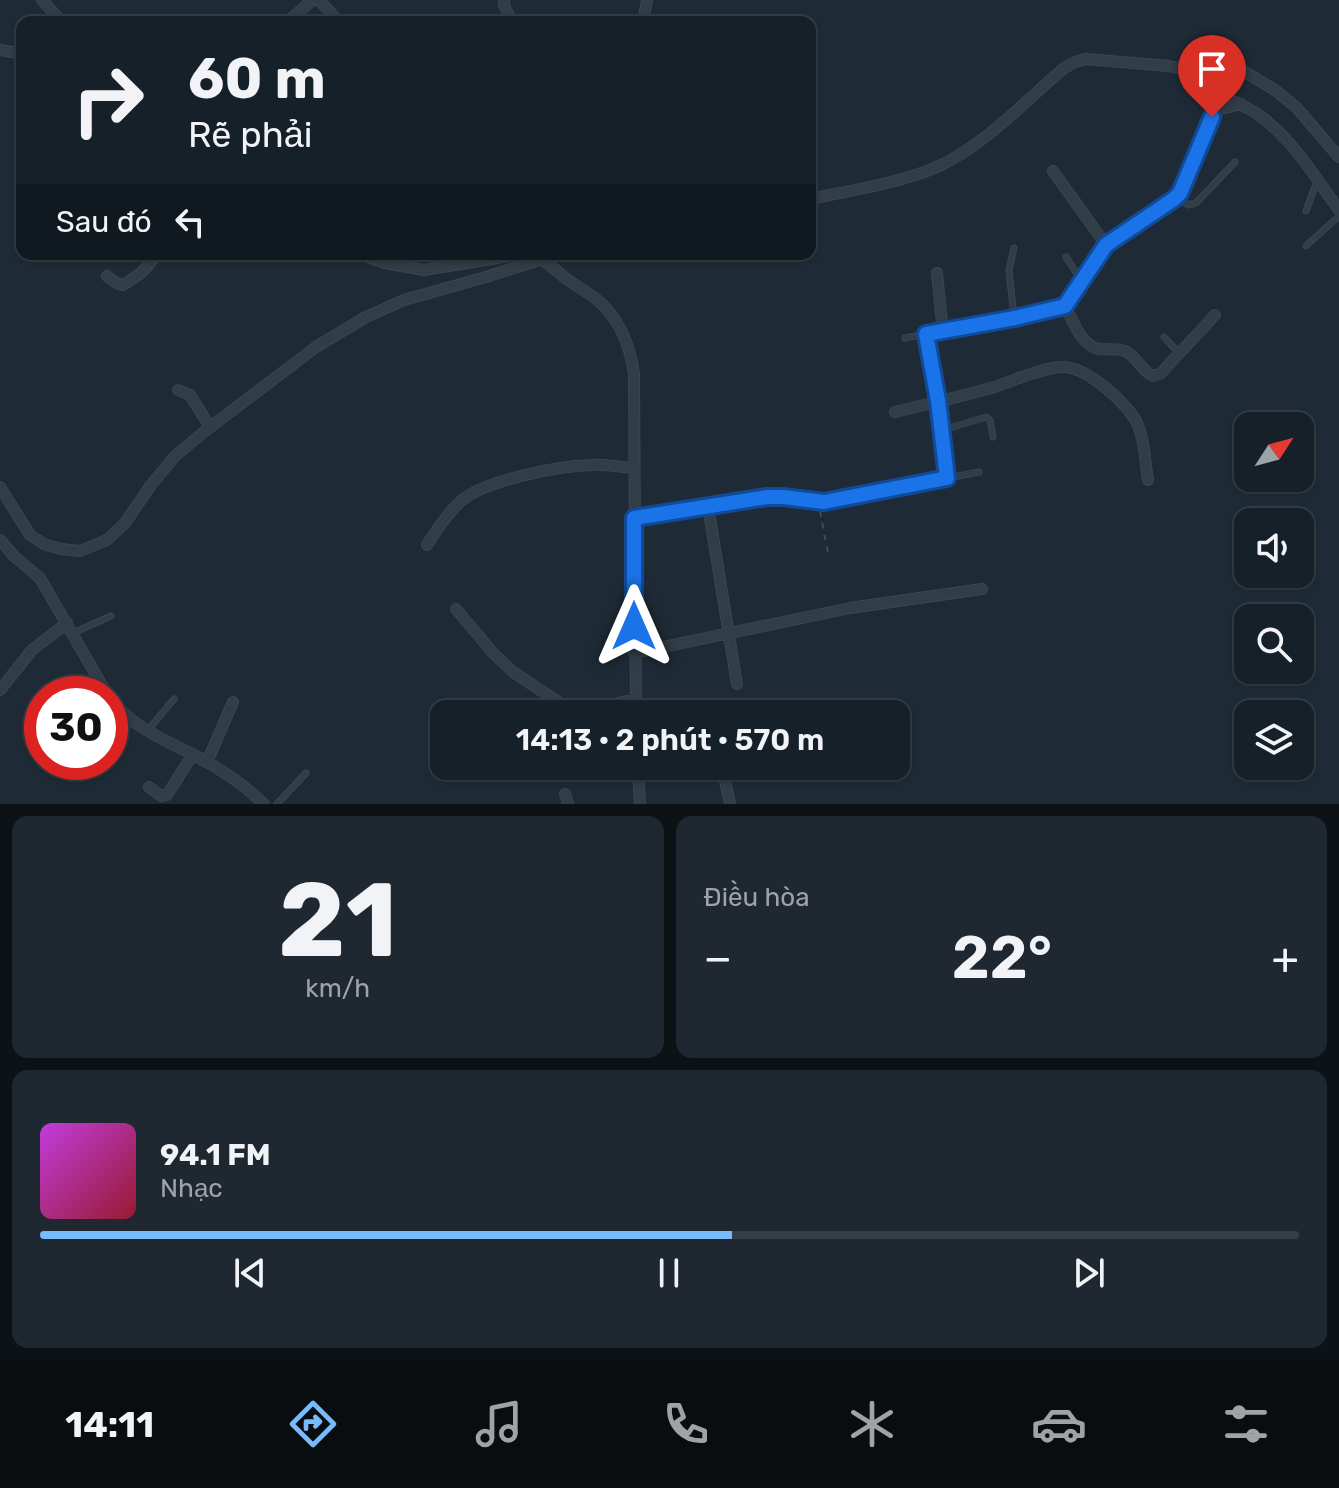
<!DOCTYPE html>
<html lang="vi">
<head>
<meta charset="utf-8">
<style>
  body { margin:0; font-family:Rubik,sans-serif; background:#1f2830; color:#f1f3f6; height:100vh; display:flex; flex-direction:column; font-size:30px; white-space:nowrap }
  * { box-sizing:border-box; margin:0 }
  p { font-size:26px; color:#9ea3a8 }
  .icon { flex:none; width:44px; height:44px; fill:none; stroke:currentColor; stroke-width:2; stroke-linecap:round; stroke-linejoin:round }
  .map { position:relative; height:804px; overflow:hidden }
  .panel { display:flex; flex-direction:column; gap:12px; padding:12px; background:#0c1216; flex:1 }
  .panel>* { flex:none }
  .guide { position:absolute; left:16px; top:16px; width:800px; height:244px; border-radius:16px; box-shadow:0 2px 6px #0004,0 0 0 2px #353e45; background:#162028; color:#f1f3f6; overflow:hidden }
  .needle { width:52px; rotate:54deg }
  .fabs { position:absolute; left:1234px; top:412px; display:grid; gap:16px }
  .fabs a { display:grid; place-items:center; width:80px; height:80px; border-radius:16px; background:#162028; box-shadow:0 2px 6px #0004,0 0 0 2px #353e45; font-size:40px }
  .speed { position:absolute; left:24px; top:676px; display:flex; gap:16px; font-size:40px; font-weight:700; text-align:center }
  .speed>* { display:grid; place-content:center; width:104px; height:104px; border-radius:50%; background:#162028; box-shadow:0 2px 6px #0004,0 0 0 2px #353e45; line-height:1 }
  .speed .limit { border:12px solid #d22; background:#fff; color:#111 }
  .pin { position:absolute; display:grid; place-items:center; width:68px; height:68px; color:#fff; margin:-82px -34px; border-radius:50% 50% 50% 0; rotate:-45deg; box-shadow:0 0 8px #0007 }
  .pin .icon { rotate:45deg }
  .me { position:absolute; width:88px; margin:-44px; rotate:0deg; stroke-linejoin:round; filter:drop-shadow(0 0 6px #0008) }
  .turn { display:flex; align-items:center; gap:28px; height:168px; padding:0 40px; font-size:36px }
  .turn .icon { width:104px; height:104px; stroke-width:2.5 }
  .turn b { display:block; font-size:56px; line-height:68px }
  .then { display:flex; align-items:center; height:76px; padding:0 40px; background:#0003; gap:16px; font-size:30px }
  .big { font-size:60px; font-weight:600; line-height:1.1 }
  .panel .widget { flex:1; display:flex; flex-direction:column; justify-content:center; gap:12px; min-width:0; padding:0 28px; border-radius:16px; background:#1f2830 }
  .panel .dial { align-items:center; gap:0 }
  .dial b { font-size:104px; line-height:1 }
  .song { display:flex; align-items:center; gap:24px }
  .cover { width:96px; height:96px; border-radius:12px; background:linear-gradient(135deg,hsl(290 70% 55%),hsl(350 70% 35%)) }
  .played { height:8px; border-radius:4px; background:linear-gradient(90deg,#77bbfd 55%,#353e45 55%) }
  .keys { display:flex; justify-content:space-around; direction:ltr }
  .heat { display:flex; justify-content:space-between; align-items:center; font-size:44px; direction:ltr }
  .panel .tiles { flex:1; display:grid; gap:12px; grid-template-columns:1fr 1fr }
  .widget:last-child { grid-column:span 2 }
  .trip { position:absolute; left:430px; top:700px; width:480px; height:80px; border-radius:16px; background:#162028; box-shadow:0 2px 6px #0004,0 0 0 2px #353e45; font-weight:600; line-height:80px; text-align:center }
  .menu { display:flex; height:128px; justify-content:space-around; align-items:center; background:#090d10; color:#9ea3a8 }
  .menu .icon { width:56px; height:56px }
  .menu .selected { color:#77bbfd }
  .menu b { font-size:36px; color:#f1f3f6 }
  .map>svg:first-child { display:block }
</style>
</head>
<body>
<div class="map">
<svg width="1339" height="804" viewBox="0 0 1339 804">
  <rect width="100%" height="100%" fill="#1e2b36"/>
  <g fill="none" stroke-linecap="round" stroke-linejoin="round">
    <defs>
      <path id="service" d="M1178,197L1188,205L1196,203L1235,162
        M1306,211L1317,181
        M1306,246L1339,216
        M1014,248L1009,270L1014,317
        M1066,257L1081,280
        M1164,337L1179,353
        M905,338L926,334
        M943,430L986,417L990,420L993,437
        M948,478L979,472
        M73,633L111,616
        M149,729L174,699
        M277,804L306,773"/>
      <path id="minor" d="M42,0L62,22
        M319,0L339,22
        M504,0V5L512,22
        M288,22L312,0
        M643,22L647,0
        M0,50L22,54
        M1339,157L1296,107L1275,90L1235,66H1230L1226,68L1219,94C1233,102 1249,107 1263,118C1294,142 1316,178 1339,210
        M1053,171L1106,245
        M810,199C852,190 897,184 937,167C985,145 1024,102 1064,68L1075,62L1085,59L1169,66L1222,78
        M360,254L385,263L424,270L522,254C540,255 551,266 564,277C574,285 586,291 595,298C619,317 630,345 634,374L636,714
        M937,273L943,332
        M107,276L116,283L123,285L141,273L158,254
        M1065,306C1073,320 1081,346 1099,349C1108,350 1117,348 1125,351C1137,356 1141,371 1153,376L1161,373L1215,315
        M178,390L190,395L210,427
        M895,412C927,404 960,397 991,388C1011,382 1043,367 1062,367C1086,366 1129,404 1138,425C1145,442 1145,462 1148,480
        M0,487L30,535L44,544L61,549L80,551L107,540L125,523L151,485L175,456L205,431L316,347L366,317L404,300L486,277L542,259L552,254
        M708,506L737,684
        M634,518L767,497H783L824,502L947,478L938,401L926,334L1015,318L1065,306L1106,245L1174,199L1180,193L1212,117L1221,109L1241,104
        M0,540L15,557L40,578L107,694
        M427,545C437,529 447,514 461,501C485,480 559,466 591,465C605,464 620,467 634,468
        M456,609L494,654L513,672L569,709L584,711L635,699
        M634,653L850,608L982,589
        M0,690L32,650L67,623
        M110,698C131,728 172,743 203,760C226,772 245,786 264,804
        M110,720L119,711
        M207,762L233,702
        M638,766L640,804
        M724,776L730,804
        M149,787L161,796L167,795L193,754
        M565,794L568,804"/>
    </defs>
    <use href="#service" stroke="#3b4650" stroke-width="7"/>
    <use href="#minor" stroke="#3b4650" stroke-width="12"/>
    <path stroke="#38504f" stroke-width="2" stroke-dasharray="6 6" stroke-linecap="butt" d="M820,511L828,553"/>
    <use href="#service" stroke="#313d47" stroke-width="5"/>
    <use href="#minor" stroke="#313d47" stroke-width="10"/>
  </g>
  <g fill="none" stroke-linecap="round" stroke-linejoin="round">
    <defs>
      <path id="route" d="M634,626V518L767,497H783L824,502L947,478L938,401L926,334L1015,318L1065,306L1106,245L1174,199L1180,193L1212,117"/>
    </defs>
    <use href="#route" stroke="#114b97" stroke-width="20"/>
    <use href="#route" stroke="#1a73e8" stroke-width="14"/>
  </g>
</svg>
<div class="fabs">
<a><svg class="needle" viewBox="-14 -14 28 28"><path d="M0-13l5 13h-10z" fill="#e53935"/><path d="M0 13l5-13h-10z" fill="#9ea3a8"/></svg></a>
<a><svg class="icon" aria-label="sound" viewBox="0 0 24 24"><path d="M4 9h4l5-4v14l-5-4H4zM17 9q2 3 0 6"/></svg></a>
<a><svg class="icon" aria-label="search" viewBox="0 0 24 24"><circle cx="10" cy="10" r="6"/><path d="M15 15l6 6"/></svg></a>
<a><svg class="icon" aria-label="layers" viewBox="0 0 24 24"><path d="M12 4l9 5-9 5-9-5zM3 14l9 5 9-5"/></svg></a>
</div>
<div class="speed"><div class="limit">30</div></div>
<div class="pin" style="left:1212px;top:117px;background:#d93025"><svg class="icon" aria-label="arrive" viewBox="0 0 24 24"><path d="M6 21V4h12l-3 4 3 4H6"/></svg></div>
<svg class="me" style="left:634px;top:626px" viewBox="-20 -20 40 40"><path d="M0-17L14 15 0 8-14 15z" fill="#1a73e8" stroke="#fff" stroke-width="4"/></svg>
<div class="trip">14:13 · 2 phút · 570 m</div>
<div class="guide">
<div class="turn"><svg class="icon" aria-label="right" viewBox="0 0 24 24"><path d="M7 20v-9h11M14 6l5 5-5 5"/></svg><div><b>60 m</b>Rẽ phải</div></div>
<div class="then">Sau đó<svg class="icon" aria-label="left" viewBox="0 0 24 24"><path d="M17 20v-9H6M10 6l-5 5 5 5"/></svg></div>
</div>
</div>
<section class="panel">
<div class="tiles">
<div class="widget dial"><b>21</b><p>km/h</p></div>
<div class="widget"><p>Điều hòa</p>
<div class="heat"><a>−</a><b class="big">22°</b><a>+</a></div>
</div>
<div class="widget">
<div class="song"><i class="cover"></i><div><b>94.1 FM</b><p>Nhạc</p></div></div>
<div class="played"></div>
<div class="keys"><svg class="icon" aria-label="previous" viewBox="0 0 24 24"><path d="M18 5L8 12l10 7zM5 5v14"/></svg><svg class="icon" aria-label="pause" viewBox="0 0 24 24"><path d="M8 5v14M16 5v14"/></svg><svg class="icon" aria-label="next" viewBox="0 0 24 24"><path d="M6 5l10 7-10 7zM19 5v14"/></svg></div>
</div>
</div>
</section>
<nav class="menu">
<b>14:11</b>
<svg class="icon selected" aria-label="directions" viewBox="0 0 24 24"><path d="M12 3l9 9-9 9-9-9zM9 14v-3h6M13 9l2 2-2 2"/></svg>
<svg class="icon" aria-label="music" viewBox="0 0 24 24"><path d="M9 18V5l10-2v13"/><circle cx="6" cy="18" r="3"/><circle cx="16" cy="16" r="3"/></svg>
<svg class="icon" aria-label="phone" viewBox="0 0 24 24"><path d="M5 4h4l2 5-3 2q2 4 5 5l2-3 5 2v4C11 20 4 13 5 4z"/></svg>
<svg class="icon" aria-label="climate" viewBox="0 0 24 24"><path d="M12 3v18M4 7l16 10M4 17L20 7"/></svg>
<svg class="icon" aria-label="car" viewBox="0 0 24 24"><path d="M5 17H2v-5l4-1 3-4h7l3 4 3 1v5h-3M9 17h6M6 11h13"/><circle cx="7" cy="17" r="2"/><circle cx="17" cy="17" r="2"/></svg>
<svg class="icon" aria-label="filters" viewBox="0 0 24 24"><path d="M4 7h16M4 17h16"/><circle cx="9" cy="7" r="2"/><circle cx="15" cy="17" r="2"/></svg>
</nav>
</body>
</html>
